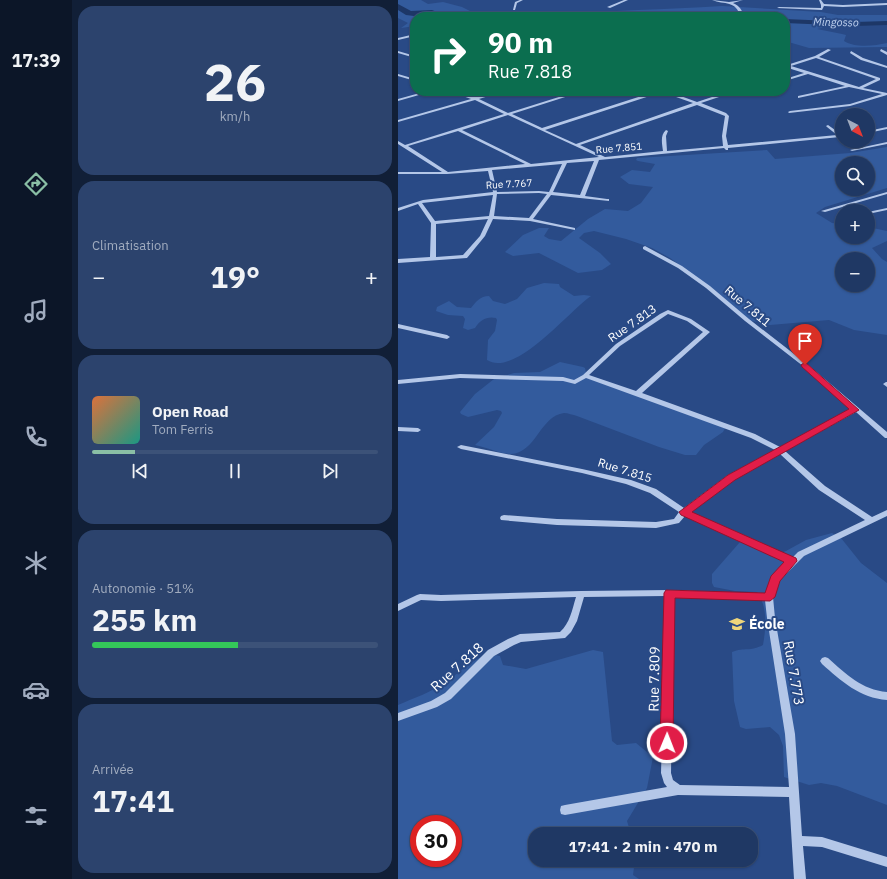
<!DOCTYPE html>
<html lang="fr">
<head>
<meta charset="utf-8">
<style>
  body { margin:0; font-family:"IBM Plex Sans",sans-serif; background:#2c436d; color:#f1f3f6; height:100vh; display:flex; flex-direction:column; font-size:15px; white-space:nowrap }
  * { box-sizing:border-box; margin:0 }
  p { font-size:13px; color:#a1acbf }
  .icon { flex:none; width:22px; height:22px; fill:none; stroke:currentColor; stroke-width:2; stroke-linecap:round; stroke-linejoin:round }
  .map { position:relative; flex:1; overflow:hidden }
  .side { display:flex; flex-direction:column; gap:6px; padding:6px; background:#111f37; width:326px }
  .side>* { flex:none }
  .guide { position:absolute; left:12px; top:12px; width:380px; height:84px; border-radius:16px; box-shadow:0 1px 3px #0004,0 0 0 1px #3c5278; background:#0b6e4f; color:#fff; overflow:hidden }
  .needle { width:26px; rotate:138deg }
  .buttons { position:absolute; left:437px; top:108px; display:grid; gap:8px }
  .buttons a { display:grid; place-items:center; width:40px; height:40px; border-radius:50%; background:#1f3864; box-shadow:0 1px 3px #0004,0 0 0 1px #3c5278; font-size:20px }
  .speed { position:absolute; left:12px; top:815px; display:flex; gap:8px; font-size:20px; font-weight:700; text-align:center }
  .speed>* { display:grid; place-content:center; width:52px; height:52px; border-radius:50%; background:#1f3864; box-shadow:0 1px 3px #0004,0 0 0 1px #3c5278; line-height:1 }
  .speed .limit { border:6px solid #d22; background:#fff; color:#111 }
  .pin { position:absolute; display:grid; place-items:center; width:34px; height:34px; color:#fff; margin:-41px -17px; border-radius:50% 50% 50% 0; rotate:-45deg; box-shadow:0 0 4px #0007 }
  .pin .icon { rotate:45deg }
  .me { position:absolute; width:44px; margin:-22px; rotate:1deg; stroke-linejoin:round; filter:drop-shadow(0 0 3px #0008) }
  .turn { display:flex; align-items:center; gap:14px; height:84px; padding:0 12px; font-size:18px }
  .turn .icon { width:52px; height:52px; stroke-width:2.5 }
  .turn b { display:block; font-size:28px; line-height:34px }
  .big { font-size:30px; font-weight:800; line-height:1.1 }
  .side .tile { flex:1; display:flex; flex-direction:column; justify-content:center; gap:6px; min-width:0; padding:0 14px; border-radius:16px; background:#2c436d }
  .side .dial { align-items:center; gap:0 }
  .dial b { font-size:52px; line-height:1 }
  .song { display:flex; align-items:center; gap:12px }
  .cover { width:48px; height:48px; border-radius:6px; background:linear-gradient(135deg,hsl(20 70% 55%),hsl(170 70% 35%)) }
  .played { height:4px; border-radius:2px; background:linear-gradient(90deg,#8abfa5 15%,#3c5278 15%) }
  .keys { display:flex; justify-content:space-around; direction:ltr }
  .heat { display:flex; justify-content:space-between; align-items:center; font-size:22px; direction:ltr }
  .charge { height:6px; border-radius:3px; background:linear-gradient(90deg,#34c759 51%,#3c5278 0) }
  .trip { position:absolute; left:130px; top:827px; width:230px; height:40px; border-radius:16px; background:#1f3864; box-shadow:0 1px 3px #0004,0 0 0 1px #3c5278; font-weight:800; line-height:40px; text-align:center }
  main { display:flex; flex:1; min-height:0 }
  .menu { display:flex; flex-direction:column; width:72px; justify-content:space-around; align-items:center; background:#0c1628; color:#a1acbf }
  .menu .icon { width:28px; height:28px }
  .menu .selected { color:#8abfa5 }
  .menu b { font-size:18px; color:#f1f3f6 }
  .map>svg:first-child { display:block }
</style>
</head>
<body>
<main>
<nav class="menu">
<b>17:39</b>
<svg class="icon selected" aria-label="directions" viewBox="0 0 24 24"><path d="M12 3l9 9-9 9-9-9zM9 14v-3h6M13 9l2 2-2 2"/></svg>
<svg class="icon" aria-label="music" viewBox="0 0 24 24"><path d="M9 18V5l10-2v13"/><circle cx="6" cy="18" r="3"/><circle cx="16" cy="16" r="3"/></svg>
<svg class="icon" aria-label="phone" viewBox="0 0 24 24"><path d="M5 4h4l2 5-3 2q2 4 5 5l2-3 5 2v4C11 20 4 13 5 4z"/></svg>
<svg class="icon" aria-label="climate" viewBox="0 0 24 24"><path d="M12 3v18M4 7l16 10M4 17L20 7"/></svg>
<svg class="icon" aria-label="car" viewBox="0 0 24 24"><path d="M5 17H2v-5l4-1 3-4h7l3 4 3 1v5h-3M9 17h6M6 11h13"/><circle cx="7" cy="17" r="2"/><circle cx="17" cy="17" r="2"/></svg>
<svg class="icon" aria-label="filters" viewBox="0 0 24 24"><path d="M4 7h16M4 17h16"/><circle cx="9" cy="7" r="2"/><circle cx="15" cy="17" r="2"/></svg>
</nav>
<section class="side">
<div class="tile dial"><b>26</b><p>km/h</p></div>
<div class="tile"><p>Climatisation</p>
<div class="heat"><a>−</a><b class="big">19°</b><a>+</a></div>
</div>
<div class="tile">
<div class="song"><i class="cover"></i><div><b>Open Road</b><p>Tom Ferris</p></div></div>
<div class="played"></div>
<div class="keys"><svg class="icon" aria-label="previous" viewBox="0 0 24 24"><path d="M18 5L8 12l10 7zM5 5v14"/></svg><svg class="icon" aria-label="pause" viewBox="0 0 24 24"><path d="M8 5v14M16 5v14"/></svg><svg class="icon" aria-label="next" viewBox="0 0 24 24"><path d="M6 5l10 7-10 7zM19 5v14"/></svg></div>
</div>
<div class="tile"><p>Autonomie · 51%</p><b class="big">255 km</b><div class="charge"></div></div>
<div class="tile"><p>Arrivée</p><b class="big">17:41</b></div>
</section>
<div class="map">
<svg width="489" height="879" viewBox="0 0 489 879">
  <rect width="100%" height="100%" fill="#294a86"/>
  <path fill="#335b9d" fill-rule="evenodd" d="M0,0H23L30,4L45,2L64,7L76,13L120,17H17V26L3,28L10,23L0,18Z
    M324,6L423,12L440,15H489V25L440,24L419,29L444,34L448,35L446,41C457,48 476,46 489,43V47L411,48L387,41V17H155C211,9 268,10 324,6Z
    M489,147V188L427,207L418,213L434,223L444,224V237H470V227L489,231V241L474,248L484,259L489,262V335L456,330L431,320L372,325L350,320L318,291L272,258L254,248L228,239L196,231L186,233L181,238L202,253L213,264L204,270L180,273L141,253L115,256L107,252L125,235L141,228H151L146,236L151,239L163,241L190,219L207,209L230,211L243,203L255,187L231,184L222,177L234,170L252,172L257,164L240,161L238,160L239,158L369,150L377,159L452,153ZM444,163H470V189H444ZM444,259H470V285H444Z
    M146,283L161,284L162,287L176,296L186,295L193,296C171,311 117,378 89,360L90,340L97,331L99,320L98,318C89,316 82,320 77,328L70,330L65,328L67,319L65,316L50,315L38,311L39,307L51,301L59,307L73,308C78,302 82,296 91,296L95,301L107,304L119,299L129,288Z
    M162,362L185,367L187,368L188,373L205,384L225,389L327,428L325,432L306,445L298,455H287L261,447L179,416C175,415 170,413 166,413C142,416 138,453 113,454C102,454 88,447 77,445L96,427L104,413L103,411L99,410L70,417L63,414L62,412L77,394L96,379L116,373L142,372Z
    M434,533L443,538L463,563L489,583V805L439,786L423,783L411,785L386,777L385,746L381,735L372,727L348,729L342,727L336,701L334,652C347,647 352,652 365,645C368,628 370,607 359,592L337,591L316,587L314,583V574L342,542H348L374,556L388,551L408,540Z
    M195,650L205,652L214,741L219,745L238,743L255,757L249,788L229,821L233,834H137V860H237L235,875L241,879H0V705C16,698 34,692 48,682C65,671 80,650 102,656L105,665L128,669ZM21,824H55V858H21Z"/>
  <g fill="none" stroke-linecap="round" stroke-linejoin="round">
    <path fill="#1d3767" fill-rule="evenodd" d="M0,4L13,11L34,10L44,14L40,17H30L32,15L16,16L8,15L0,10Z
      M387,19L457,22L489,21V25L457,26L387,23Z"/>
    <path fill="#b4c7e8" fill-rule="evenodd" d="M122,0H125L119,3L117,10H115L117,2Z
      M226,0H230L212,8L209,7Z
      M314,0L331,2L345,0L335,3C342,6 344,10 346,17H342C339,0 326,5 314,0Z
      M421,0H423L426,4L445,5L489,3V5L445,7L426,6L424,10L379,8L381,7L423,8V5Z
      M17,34V36L0,40V38Z
      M430,49L433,50L421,57L482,78V80L465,88L489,93V95L452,106L391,113L390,112L392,111L452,104L484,94L451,87L400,98V96L447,86L410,74L387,81V79L406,73L390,68L389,65L417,56ZM418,58L478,79L461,87L393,66Z
      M483,49L489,52V55L482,51Z
      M0,51L17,56V58L0,53Z
      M453,51L465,58L489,66V68L463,60L452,53Z
      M0,74L17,79V81L0,76Z
      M29,91H35L0,101V99Z
      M51,91C60,91 67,96 76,97C83,98 97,91 107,91L81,99L110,113L180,91H186L114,114L144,128L259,91H269L299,102L329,92L331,93L330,94L303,103L328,113L331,116L328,136L330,145L439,135L429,127L428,126L430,125L444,135V138L442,137L330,148V150H328L326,148L201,160L187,196L209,199H211V201L153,195L135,219L177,228V230L132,221L95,219L87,236L69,258L0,263V259L32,257L33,223L20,204L0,211V208L25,200L95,192L90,171L49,174H0V172H44L0,144V141L7,145L106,114L77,100L0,122V120L73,99ZM264,92L295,103L178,144L147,130ZM299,105L327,116L324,136L325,146L269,151L268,136L270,131L268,130C262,135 264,144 265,151L207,157L182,145ZM110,115L201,157L133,164L64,130ZM60,131L127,164L50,172L10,146ZM196,161L182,195L155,192L169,163ZM164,164L151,192L141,191L99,192L94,170ZM141,193L149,194L131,218L96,216L99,194ZM95,195L91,216L37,221L24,203ZM90,219L82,236L65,255L38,257V224Z
      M489,127V129L470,133V131Z
      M489,142V144L454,151L452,150Z
      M489,192V194L427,212L423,211Z
      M489,208V210L470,214V212Z
      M247,246L284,266L312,286L351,319L409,364L489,432V438H487L458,412L387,451L427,486L474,517L489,510V516L406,556L381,581L375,597L377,618L397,734L404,836L424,837L489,857V867L424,847L405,846L408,879H396L391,797L280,795L167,815L163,814L162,810L163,806L167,805L269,787L266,783L263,773L268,596L186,597L179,621L173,632L167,638L123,642L116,645L96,656L53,699L39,707L0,721V713L33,701L47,693L90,650L110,639L122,634L162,632C172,623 174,610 178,597L43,601L23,600L0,611V604L19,595L22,594L43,595L183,591L272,590L368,594L374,577L389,562L287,516L281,523L258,528L159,525L103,520L102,518L103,516L106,515L159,519L258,522L276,519L281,512L252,493L228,484L184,473L63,449L59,447L63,445L184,469L233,480L258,489L286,508L330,475L377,450L353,438L188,378L177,384L165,381L62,378L0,384V380L62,374L165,377L176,380L185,375L218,344L262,314L270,310L293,319L312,332L244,393L357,434L382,447L454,409L405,366L347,321L308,288L280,268L245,249V247ZM270,314L289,321L305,332L238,391L191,375L222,346ZM382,454L421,490L467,520L400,552L394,558L292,512L336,479ZM276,596L367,600L369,618L387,734L391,787L282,785L275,780L273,773Z
      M0,324L49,335L52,337L49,339L0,328Z
      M488,382H489V387L485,384Z
      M0,427L20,428L23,430L20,432L0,431Z
      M427,657L430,658C448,674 464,690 489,692V700C462,698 443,681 424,664L422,661L424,658Z"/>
  </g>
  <path fill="#e11d48" stroke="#92132f" d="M407,362L461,410L337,480L294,512L398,558L399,561L382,581L377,597L372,601L277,598L275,743L273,747L269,749L264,747L262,743L266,593L268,590L367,593L373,576L386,562L283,515L281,512L330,475L451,409L404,367L403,365Z"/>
  <defs>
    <symbol id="school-bare" viewBox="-9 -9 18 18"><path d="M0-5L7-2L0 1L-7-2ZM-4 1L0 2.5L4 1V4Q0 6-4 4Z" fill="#efd67b" stroke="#294a86" stroke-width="2.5" paint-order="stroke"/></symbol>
  </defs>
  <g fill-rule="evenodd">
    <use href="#school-bare" x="328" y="613" width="22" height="22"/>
  </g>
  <g text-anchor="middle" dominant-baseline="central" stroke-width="4" stroke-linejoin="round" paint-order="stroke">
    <g font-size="10" fill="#fff" stroke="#294a86">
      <text transform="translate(221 148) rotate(-5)">Rue 7.851</text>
      <text transform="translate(111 184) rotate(-3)">Rue 7.767</text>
    </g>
    <g font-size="11" font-style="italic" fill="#c0d2ef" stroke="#294a86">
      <text transform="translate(438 22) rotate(1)">Mingosso</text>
    </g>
    <g font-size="12" fill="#fff" stroke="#294a86">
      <text transform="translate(350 306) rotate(40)">Rue 7.811</text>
      <text transform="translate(234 323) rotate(-35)">Rue 7.813</text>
      <text transform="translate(227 470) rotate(17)">Rue 7.815</text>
    </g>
    <g font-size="14" font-weight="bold" fill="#fff" stroke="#294a86" text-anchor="start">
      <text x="351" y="624">École</text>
    </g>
    <g font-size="14" fill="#fff" stroke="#294a86">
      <text transform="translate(59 667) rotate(-42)">Rue 7.818</text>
      <text transform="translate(396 673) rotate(80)">Rue 7.773</text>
      <text transform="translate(256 679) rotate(-89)">Rue 7.809</text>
    </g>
  </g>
</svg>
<div class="buttons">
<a><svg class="needle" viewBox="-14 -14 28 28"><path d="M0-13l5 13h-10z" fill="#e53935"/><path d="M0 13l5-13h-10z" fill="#a1acbf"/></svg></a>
<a><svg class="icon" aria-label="search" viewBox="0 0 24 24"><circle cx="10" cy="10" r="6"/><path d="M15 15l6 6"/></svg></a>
<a>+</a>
<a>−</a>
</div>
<div class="speed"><div class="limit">30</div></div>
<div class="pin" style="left:407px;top:365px;background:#d93025"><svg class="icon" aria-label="arrive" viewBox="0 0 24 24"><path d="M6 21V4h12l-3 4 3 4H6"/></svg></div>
<svg class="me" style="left:269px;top:743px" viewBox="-20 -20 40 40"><circle r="17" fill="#e11d48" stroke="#fff" stroke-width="3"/><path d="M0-11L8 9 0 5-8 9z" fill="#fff"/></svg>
<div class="trip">17:41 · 2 min · 470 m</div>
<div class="guide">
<div class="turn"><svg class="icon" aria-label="right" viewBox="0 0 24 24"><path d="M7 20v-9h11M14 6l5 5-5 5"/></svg><div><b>90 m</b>Rue 7.818</div></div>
</div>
</div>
</main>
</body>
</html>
